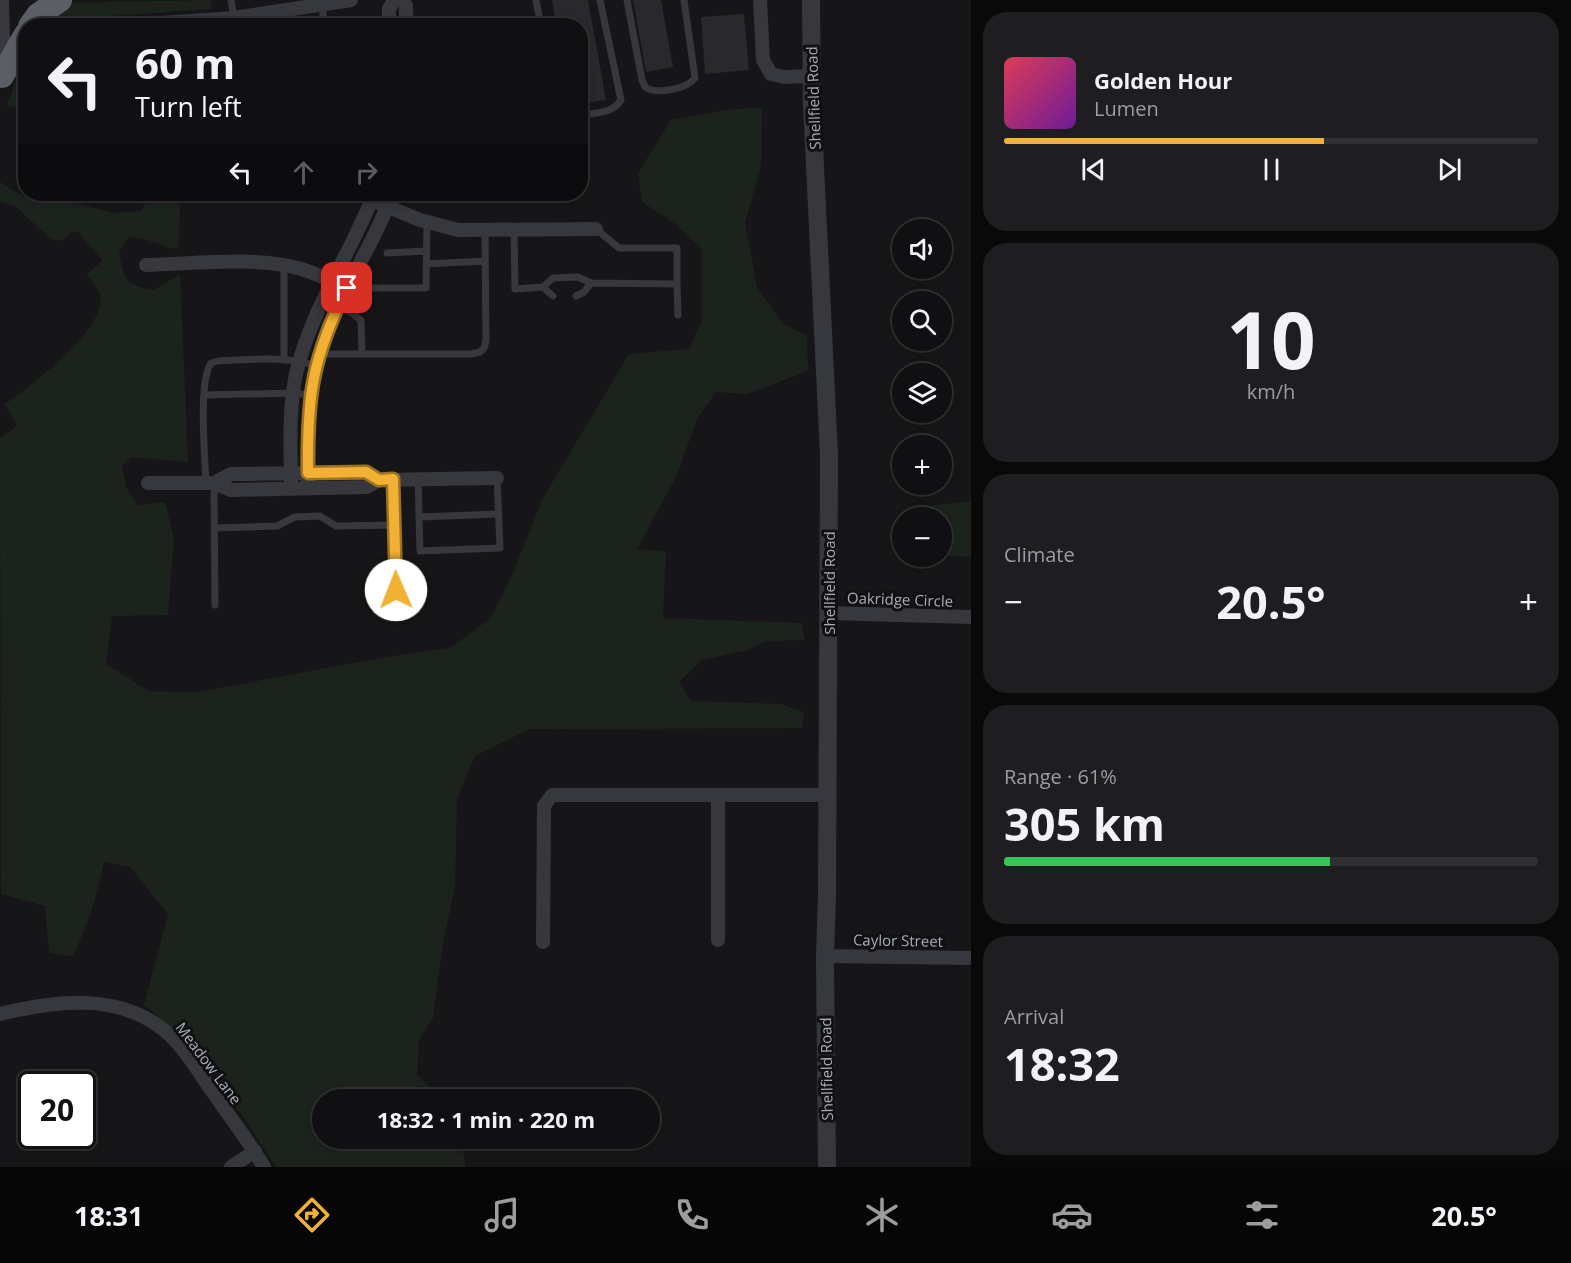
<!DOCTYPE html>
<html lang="en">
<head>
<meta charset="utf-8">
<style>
  body { margin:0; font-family:"Open Sans",sans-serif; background:#1e1e20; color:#f1f3f6; height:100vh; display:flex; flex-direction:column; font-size:22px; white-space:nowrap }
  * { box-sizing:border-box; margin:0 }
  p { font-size:20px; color:#9c9d9f }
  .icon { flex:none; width:33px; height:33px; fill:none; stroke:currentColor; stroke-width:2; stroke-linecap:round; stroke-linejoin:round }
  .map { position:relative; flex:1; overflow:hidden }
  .panel { display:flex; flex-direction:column; gap:12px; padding:12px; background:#09090a; width:600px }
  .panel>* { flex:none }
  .banner { position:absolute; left:18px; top:18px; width:570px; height:183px; border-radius:24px; box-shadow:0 3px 9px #0003,0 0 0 2px #303032; background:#101012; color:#f1f3f6; overflow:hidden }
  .fabs { position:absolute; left:892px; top:219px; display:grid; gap:12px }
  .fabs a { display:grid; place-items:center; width:60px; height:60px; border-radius:50%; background:#101012; box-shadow:0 3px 9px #0003,0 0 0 2px #303032; font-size:30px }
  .speed { position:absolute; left:18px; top:1071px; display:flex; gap:12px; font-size:30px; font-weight:700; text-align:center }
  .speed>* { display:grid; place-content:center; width:78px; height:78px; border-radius:50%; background:#101012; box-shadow:0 3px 9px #0003,0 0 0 2px #303032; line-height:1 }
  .speed .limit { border:3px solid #111; border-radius:9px; background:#fff; color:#111 }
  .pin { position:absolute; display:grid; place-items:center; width:51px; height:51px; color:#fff; margin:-26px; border-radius:12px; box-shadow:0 3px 9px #0006 }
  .me { position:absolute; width:66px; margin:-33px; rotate:359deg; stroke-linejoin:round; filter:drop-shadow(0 0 4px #0008) }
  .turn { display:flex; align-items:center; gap:21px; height:126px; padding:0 18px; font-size:27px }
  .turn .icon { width:78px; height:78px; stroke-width:2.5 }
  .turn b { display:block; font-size:42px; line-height:51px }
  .lanes { display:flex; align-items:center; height:57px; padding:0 18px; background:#0003; justify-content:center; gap:30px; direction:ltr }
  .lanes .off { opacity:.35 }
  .big { font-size:45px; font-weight:700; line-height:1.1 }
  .panel .widget { flex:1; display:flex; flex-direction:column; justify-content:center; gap:9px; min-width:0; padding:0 21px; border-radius:24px; background:#1e1e20 }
  .panel .dial { align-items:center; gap:0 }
  .dial b { font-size:78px; line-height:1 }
  .song { display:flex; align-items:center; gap:18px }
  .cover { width:72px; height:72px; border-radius:9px; background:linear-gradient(135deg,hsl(350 70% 55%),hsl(280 70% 35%)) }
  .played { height:6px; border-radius:3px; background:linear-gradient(90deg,#f2b134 60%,#303032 60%) }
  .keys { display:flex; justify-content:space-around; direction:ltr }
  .heat { display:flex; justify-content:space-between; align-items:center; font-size:33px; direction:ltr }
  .charge { height:9px; border-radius:4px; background:linear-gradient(90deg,#34c759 61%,#303032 0) }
  .trip { position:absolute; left:312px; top:1089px; width:348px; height:60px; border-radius:30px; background:#101012; box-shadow:0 3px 9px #0003,0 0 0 2px #303032; font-weight:700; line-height:60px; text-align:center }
  .dock { display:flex; height:96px; justify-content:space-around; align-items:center; background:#060607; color:#9c9d9f }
  .dock .icon { width:42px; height:42px }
  .dock .active { color:#f2b134 }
  .dock b { font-size:27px; color:#f1f3f6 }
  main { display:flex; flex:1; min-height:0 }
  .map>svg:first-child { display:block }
</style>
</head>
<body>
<main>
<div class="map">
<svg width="971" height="1167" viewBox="0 0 971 1167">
  <rect width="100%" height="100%" fill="#161618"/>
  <path fill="#1c231d" d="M211,0L212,4L210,9L97,17L71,22V25L35,26L60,3Z
    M25,40V107L13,108L7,105L13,89Z
    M762,107L761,166L745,223L757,287L782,323L807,336L808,371L747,394L716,392L698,417L676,477L637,549L666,552L663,618L801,623L805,640L766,641L747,650L702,660L679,682L691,701L780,704L804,712L802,728L530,729L475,756L457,800L455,888L443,942L433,1018L419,1040L417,1075L444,1099L322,1100V1138L461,1139L466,1167H276L224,1088L192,1044L144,1005L168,914L130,867L104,862C98,894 87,927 73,956L49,953L45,906L1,894L0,438L17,426L5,404C29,388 109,327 100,294C98,288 91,280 87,274L103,261L78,232H72L61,241L51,239L15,206L0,202V182L24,197L79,204L115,213L141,211L151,194H180L179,249C160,247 151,238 129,237L119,252C124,280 125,285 154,290L180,274L188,462L131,457L122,466L127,489L138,505L165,502L174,538L168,615L112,616L106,664L149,691L198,692L386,657L450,648L491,618L512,575L543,498L629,354L689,349L701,323V248L674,223L642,202L638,173L671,120L727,110Z
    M971,501V557L942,556V518L912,517L913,508Z"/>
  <path fill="#29292c" d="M552,0H588L606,100L580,104V26H556Z
    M633,0H661L673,67L646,72Z
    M744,14L749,70L705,74L701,17Z"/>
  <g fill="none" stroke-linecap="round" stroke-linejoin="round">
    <path stroke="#37383d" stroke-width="7" d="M231,0L234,18
      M536,0L541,26
      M627,0L642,80L645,87C656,95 687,89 695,78L684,0
      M323,5V26
      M580,115C596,113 612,114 621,100L600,0
      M514,231L515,289L543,287L553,278L578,277L591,283L677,284V248H619L596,229
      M387,253L427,251
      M426,264L485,261
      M284,266V360
      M677,284L678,315
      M543,287L553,296
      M347,288H426L427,222
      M576,296L584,292L591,283
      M339,304L361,320L362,354
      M319,354H471L480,352L484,348L486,341L485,231
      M205,395L293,393L309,395
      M393,479L396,590
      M418,479L420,551L500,548L497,478
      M206,483C205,457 198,382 211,363L218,361C250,360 285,355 316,366
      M214,483L215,605
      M419,517L499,514
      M215,528L277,526L295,517L320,516L336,526L394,525"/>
    <path stroke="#37383d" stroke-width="14" d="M403,0L406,6V26
      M760,0L763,60L771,74L784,77L812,76
      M117,26L234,18L351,0
      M389,26V9L394,0
      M381,204L420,220L458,230L596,229
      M146,265C193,264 252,256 298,268C313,272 327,279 341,285
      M148,483H214L231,490L367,487L379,480
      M214,483L231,474L366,472L379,480L497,478
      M308,488C307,432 307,379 329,326C347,281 376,240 392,194
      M291,489C291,451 288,412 296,374C311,309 350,255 374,194
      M828,613L971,617
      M718,795V940
      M543,942L544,806L552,795H827
      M825,956L971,958
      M0,1014C54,1001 117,992 164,1030C183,1045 198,1071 212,1091C229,1116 249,1141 264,1167
      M231,1167L255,1151"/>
    <path stroke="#37383d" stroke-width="18" d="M0,0L2,76
      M811,0L812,104L829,455L827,896L825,956L827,1167"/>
    <path stroke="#5b5e65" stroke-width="24" d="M30,26L38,15L60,0
      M2,76L26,34"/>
  </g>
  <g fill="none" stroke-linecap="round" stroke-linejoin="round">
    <defs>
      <path id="route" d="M347,288C312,358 307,396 308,473L366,472L379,480L393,479L396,590"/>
    </defs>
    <use href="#route" stroke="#9d7322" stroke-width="15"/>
    <use href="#route" stroke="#f2b134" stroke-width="10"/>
  </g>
  <g text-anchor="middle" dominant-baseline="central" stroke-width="6" stroke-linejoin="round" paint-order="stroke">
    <g font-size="15" fill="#a8adb8" stroke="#111113">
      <text transform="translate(813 98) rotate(-92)">Shellfield Road</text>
      <text transform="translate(829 583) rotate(-90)">Shellfield Road</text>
      <text transform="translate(900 599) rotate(2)">Oakridge Circle</text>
      <text transform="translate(898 940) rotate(1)">Caylor Street</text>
      <text transform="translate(209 1063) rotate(53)">Meadow Lane</text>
      <text transform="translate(826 1069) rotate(-91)">Shellfield Road</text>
    </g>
  </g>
</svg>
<div class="fabs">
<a><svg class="icon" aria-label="sound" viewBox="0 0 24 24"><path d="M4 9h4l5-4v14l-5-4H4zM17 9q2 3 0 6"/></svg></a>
<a><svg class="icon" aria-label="search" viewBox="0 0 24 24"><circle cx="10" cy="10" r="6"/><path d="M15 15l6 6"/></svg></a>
<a><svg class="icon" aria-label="layers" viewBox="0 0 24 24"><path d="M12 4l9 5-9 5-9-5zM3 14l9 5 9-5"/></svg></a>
<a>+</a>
<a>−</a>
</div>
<div class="speed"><div class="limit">20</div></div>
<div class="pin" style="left:347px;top:288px;background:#d93025"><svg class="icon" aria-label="arrive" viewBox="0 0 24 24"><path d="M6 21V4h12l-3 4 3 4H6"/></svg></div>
<svg class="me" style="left:396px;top:590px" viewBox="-20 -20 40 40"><circle r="19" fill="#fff"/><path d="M0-13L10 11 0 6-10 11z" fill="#f2b134"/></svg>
<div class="trip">18:32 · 1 min · 220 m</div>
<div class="banner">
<div class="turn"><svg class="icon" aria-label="left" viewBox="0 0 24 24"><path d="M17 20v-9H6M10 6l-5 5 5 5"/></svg><div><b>60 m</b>Turn left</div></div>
<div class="lanes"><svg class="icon" aria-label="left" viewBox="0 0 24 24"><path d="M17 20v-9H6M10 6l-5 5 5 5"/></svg><svg class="icon off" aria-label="ahead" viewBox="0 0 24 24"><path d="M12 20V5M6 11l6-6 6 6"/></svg><svg class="icon off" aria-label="right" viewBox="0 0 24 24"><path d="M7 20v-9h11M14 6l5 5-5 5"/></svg></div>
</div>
</div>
<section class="panel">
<div class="widget">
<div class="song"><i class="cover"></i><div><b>Golden Hour</b><p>Lumen</p></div></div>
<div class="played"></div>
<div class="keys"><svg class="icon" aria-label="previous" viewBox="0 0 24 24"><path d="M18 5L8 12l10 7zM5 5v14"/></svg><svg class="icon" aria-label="pause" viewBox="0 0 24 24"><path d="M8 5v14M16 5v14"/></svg><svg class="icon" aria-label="next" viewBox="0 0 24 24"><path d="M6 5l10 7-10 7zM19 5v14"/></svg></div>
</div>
<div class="widget dial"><b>10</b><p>km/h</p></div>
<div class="widget"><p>Climate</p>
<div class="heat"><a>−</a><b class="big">20.5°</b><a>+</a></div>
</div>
<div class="widget"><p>Range · 61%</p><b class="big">305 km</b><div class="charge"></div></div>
<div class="widget"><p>Arrival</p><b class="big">18:32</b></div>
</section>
</main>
<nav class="dock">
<b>18:31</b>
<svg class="icon active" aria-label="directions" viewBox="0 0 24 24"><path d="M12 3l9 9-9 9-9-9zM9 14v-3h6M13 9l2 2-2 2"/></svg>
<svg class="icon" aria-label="music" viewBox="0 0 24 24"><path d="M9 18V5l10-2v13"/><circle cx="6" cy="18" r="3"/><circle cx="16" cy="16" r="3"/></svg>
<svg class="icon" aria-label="phone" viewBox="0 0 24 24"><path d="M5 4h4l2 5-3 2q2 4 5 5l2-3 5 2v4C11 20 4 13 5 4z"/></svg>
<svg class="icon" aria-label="climate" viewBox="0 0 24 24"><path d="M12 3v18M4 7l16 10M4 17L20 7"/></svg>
<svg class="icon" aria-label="car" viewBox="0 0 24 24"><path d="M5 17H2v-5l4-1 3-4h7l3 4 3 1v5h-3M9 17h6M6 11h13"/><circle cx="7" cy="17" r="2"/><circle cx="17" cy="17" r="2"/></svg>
<svg class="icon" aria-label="filters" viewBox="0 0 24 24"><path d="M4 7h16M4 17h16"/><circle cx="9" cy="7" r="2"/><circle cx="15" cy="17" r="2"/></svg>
<b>20.5°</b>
</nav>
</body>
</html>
